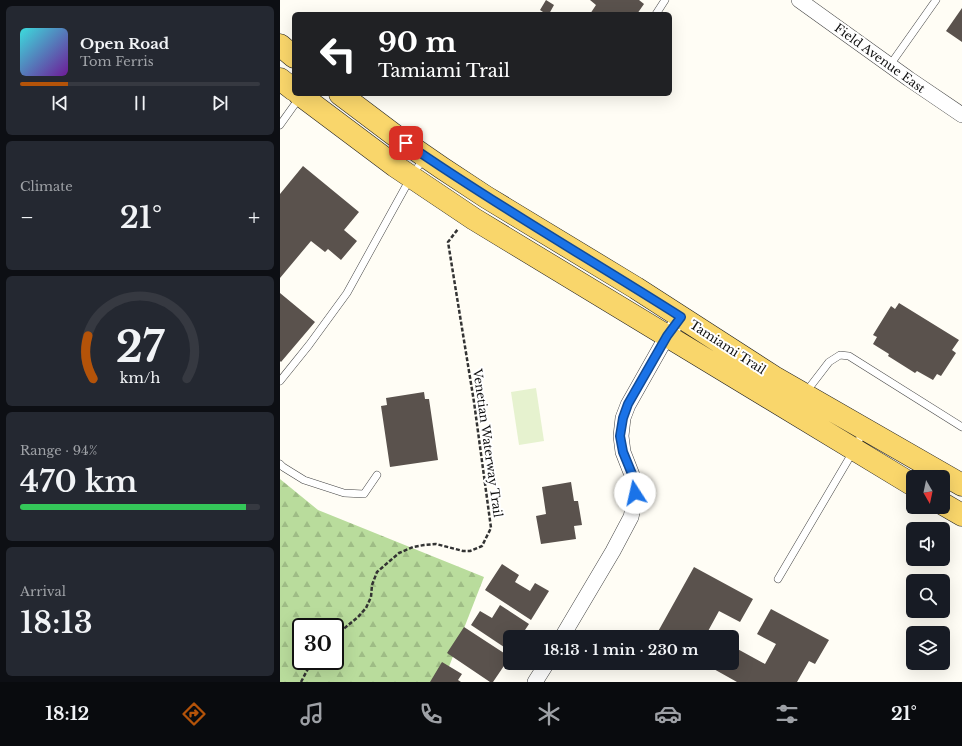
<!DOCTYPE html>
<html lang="en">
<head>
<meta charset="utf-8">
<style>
  body { margin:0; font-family:"Libre Baskerville",serif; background:#242831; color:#f1f3f6; height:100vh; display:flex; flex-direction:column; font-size:15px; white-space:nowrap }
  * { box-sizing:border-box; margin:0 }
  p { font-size:13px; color:#9ea1a6 }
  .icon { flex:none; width:22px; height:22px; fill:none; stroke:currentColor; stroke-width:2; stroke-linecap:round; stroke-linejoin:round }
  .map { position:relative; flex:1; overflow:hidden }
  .details { display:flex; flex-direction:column; gap:6px; padding:6px; background:#0d0f14; width:280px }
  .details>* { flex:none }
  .guide { position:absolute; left:12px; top:12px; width:380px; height:84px; border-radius:6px; box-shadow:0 4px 16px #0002; background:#202124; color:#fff; overflow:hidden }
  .needle { width:26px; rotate:171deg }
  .buttons { position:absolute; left:626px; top:470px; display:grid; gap:8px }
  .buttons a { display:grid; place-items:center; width:44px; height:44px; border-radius:6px; background:#171b24; box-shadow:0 4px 16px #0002; font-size:20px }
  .speed { position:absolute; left:12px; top:618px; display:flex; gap:8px; font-size:20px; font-weight:700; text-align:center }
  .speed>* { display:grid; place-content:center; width:52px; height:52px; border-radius:50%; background:#171b24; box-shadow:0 4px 16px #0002; line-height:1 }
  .speed .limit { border:2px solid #111; border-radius:6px; background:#fff; color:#111 }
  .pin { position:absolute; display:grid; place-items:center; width:34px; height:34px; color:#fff; margin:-17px; border-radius:8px; box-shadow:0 2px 6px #0006 }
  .me { position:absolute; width:44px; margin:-22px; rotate:350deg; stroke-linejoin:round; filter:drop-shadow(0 0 3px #0008) }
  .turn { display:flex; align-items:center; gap:14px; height:84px; padding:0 20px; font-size:18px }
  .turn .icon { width:52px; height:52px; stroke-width:2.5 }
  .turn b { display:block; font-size:28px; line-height:34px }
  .big { font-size:30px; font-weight:600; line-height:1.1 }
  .details .widget { flex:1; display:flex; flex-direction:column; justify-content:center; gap:6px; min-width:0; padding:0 14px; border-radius:6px; background:#242831 }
  .details .dial { align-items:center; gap:0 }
  .dial svg { height:104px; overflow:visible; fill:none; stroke:#363941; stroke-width:7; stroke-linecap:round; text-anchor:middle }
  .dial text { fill:#f1f3f6; stroke:none }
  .song { display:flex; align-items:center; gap:12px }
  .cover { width:48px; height:48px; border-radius:6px; background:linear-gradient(135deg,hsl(180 70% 55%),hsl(280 70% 35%)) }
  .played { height:4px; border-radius:2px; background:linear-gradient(90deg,#b45309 20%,#363941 20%) }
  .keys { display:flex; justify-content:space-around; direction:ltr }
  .heat { display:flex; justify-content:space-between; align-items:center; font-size:22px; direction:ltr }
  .charge { height:6px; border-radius:3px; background:linear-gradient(90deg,#34c759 94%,#363941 0) }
  .trip { position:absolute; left:223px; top:630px; width:236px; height:40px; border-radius:6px; background:#171b24; box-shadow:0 4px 16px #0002; font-weight:600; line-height:40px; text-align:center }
  .tabs { display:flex; height:64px; justify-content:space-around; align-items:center; background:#090b0e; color:#9ea1a6 }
  .tabs .icon { width:28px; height:28px }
  .tabs .active { color:#b45309 }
  .tabs b { font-size:18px; color:#f1f3f6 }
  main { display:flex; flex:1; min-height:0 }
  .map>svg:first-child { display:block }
</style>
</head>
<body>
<main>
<section class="details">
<div class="widget">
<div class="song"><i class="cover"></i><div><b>Open Road</b><p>Tom Ferris</p></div></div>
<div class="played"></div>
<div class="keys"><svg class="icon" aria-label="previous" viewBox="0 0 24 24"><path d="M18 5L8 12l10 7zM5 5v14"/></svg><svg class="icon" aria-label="pause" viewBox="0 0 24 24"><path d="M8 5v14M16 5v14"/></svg><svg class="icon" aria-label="next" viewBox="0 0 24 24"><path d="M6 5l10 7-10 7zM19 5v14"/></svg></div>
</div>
<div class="widget"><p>Climate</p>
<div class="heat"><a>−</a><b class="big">21°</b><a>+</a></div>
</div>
<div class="widget dial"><svg viewBox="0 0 100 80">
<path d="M14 69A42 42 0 1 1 86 69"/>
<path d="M14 69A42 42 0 0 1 10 36" stroke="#b45309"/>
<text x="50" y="56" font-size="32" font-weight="700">27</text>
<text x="50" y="72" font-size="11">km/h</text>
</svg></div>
<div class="widget"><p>Range · 94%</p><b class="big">470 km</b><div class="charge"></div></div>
<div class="widget"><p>Arrival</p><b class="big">18:13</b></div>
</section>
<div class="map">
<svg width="682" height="682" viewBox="0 0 682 682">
  <defs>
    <pattern id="forest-firs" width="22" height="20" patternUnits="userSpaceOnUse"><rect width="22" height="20" fill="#b9dc9c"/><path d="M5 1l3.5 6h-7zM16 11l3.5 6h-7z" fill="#9ebc85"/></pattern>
  </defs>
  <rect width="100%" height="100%" fill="#fffdf5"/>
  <path fill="url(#forest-firs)" fill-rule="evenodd" d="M0,479L38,510L204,577L163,682H0ZM21,627H55V661H21Z"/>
  <path fill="#e6f2cf" d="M256,388L264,441L239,445L231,392Z"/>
  <path fill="#5a524d" d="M266,0L274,5L269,14H266L260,10Z
    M310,0H359L364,4L357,14H310L316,5Z
    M682,8V42L666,31Z
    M23,166L79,212L64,230L77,241L61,260L48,249L45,252L31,241L0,278V194Z
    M0,293L35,322L1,362L0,361Z
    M619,303L679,340L672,350L676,353L661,376L657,374L653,380L637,371L635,373L608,356L609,354L593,344L597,337L593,335L611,306L615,309Z
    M144,392L145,399H149L158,460L110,467L101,406L107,405L106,398Z
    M291,482L294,501H298L302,525L294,526L296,539L261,544L256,516L266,514L262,487Z
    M222,564L239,575L235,582L250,591L255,583L269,591L251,620L205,590Z
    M414,567L473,599L460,622L439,611L427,633L435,637H375Z
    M220,605L249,624L241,636L242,637H230V651L191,625L200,611L212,618Z
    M491,609L549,640L535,664L529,661L517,682H457L423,663H452V646L485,664L496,644L477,634Z
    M184,627L230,657L213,682H210L167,653Z
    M162,662L182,674L178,680L181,682H150Z"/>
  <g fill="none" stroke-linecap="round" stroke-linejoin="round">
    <defs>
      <path id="service" d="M376,14L385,0
        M610,65L656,0
        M0,125L20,97
        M0,381L29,345L67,293L131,177L144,158
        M526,392L549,362L560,355L569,356L682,427
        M0,464L3,467L24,480L64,493L84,494L97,475
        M498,579L574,450L584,430"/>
      <path id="minor" d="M519,0L629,79L682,115
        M282,637L333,551L351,517L354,504L355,493L352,475L343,452L341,436L343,418L348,405L387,336L401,317
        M255,682L267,663"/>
      <path id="primary" d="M0,45L14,57
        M0,79L14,90
        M19,94L115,166L194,219L633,485
        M60,94L117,137L162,168L206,197L356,288L494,377L682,485
        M663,504L682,515"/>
    </defs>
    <use href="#service" stroke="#444" stroke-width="8"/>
    <use href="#minor" stroke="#444" stroke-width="16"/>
    <use href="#primary" stroke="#222" stroke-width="23"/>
    <path stroke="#333" stroke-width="2.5" stroke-dasharray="4 2" stroke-linecap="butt" d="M55,636L78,617L86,608L91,597L92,585L97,572L119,553L133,547L144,545L156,544L183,551H190L202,546L211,528L194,402L168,242L178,229
      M21,682L32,661"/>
    <use href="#service" stroke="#fff" stroke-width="7"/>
    <use href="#minor" stroke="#fff" stroke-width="15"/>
    <use href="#primary" stroke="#f9d66b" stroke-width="22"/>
  </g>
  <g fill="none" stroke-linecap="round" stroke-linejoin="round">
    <defs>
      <path id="route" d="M126,143C215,205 310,259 401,317L387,336L348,404L343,418L340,436L343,452L352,474L355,493"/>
    </defs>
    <use href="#route" stroke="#114b97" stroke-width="10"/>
    <use href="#route" stroke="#1a73e8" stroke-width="7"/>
  </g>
  <g text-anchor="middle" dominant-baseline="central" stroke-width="4" stroke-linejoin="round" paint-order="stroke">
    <g font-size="12" fill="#111" stroke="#fff">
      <text transform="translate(600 58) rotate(36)">Field Avenue East</text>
      <text transform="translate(448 347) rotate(33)">Tamiami Trail</text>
      <text transform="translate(208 443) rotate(82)">Venetian Waterway Trail</text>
    </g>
  </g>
</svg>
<div class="buttons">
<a><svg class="needle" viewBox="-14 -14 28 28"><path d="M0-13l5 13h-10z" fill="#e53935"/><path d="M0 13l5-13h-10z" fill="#9ea1a6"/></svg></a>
<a><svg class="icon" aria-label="sound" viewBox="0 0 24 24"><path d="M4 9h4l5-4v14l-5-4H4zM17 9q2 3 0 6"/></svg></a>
<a><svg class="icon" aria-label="search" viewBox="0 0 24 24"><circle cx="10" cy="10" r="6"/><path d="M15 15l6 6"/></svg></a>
<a><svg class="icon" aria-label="layers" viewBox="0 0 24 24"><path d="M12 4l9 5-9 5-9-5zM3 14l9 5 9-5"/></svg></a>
</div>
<div class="speed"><div class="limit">30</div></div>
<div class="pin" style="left:126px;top:143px;background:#d93025"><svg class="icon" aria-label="arrive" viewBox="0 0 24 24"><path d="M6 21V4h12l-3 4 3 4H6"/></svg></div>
<svg class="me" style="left:355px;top:493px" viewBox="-20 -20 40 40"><circle r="19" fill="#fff"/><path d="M0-13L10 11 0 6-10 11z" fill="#1a73e8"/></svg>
<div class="trip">18:13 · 1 min · 230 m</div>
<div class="guide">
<div class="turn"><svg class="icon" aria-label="left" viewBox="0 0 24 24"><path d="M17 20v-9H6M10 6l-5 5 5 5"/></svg><div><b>90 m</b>Tamiami Trail</div></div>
</div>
</div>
</main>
<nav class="tabs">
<b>18:12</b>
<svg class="icon active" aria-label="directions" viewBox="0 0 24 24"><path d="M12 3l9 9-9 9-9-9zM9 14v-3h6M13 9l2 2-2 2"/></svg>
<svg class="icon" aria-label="music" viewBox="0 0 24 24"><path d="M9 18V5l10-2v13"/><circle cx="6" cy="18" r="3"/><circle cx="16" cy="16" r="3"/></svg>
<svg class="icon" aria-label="phone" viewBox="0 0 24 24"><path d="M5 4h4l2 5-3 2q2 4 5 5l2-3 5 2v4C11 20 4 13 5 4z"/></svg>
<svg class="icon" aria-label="climate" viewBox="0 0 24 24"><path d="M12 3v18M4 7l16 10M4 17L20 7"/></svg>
<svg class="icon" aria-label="car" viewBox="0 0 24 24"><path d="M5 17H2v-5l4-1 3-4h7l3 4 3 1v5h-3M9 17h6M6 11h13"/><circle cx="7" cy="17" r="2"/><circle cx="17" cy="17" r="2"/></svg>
<svg class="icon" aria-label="filters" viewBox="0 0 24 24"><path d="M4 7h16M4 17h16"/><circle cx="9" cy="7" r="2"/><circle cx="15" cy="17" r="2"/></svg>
<b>21°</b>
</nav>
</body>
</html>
